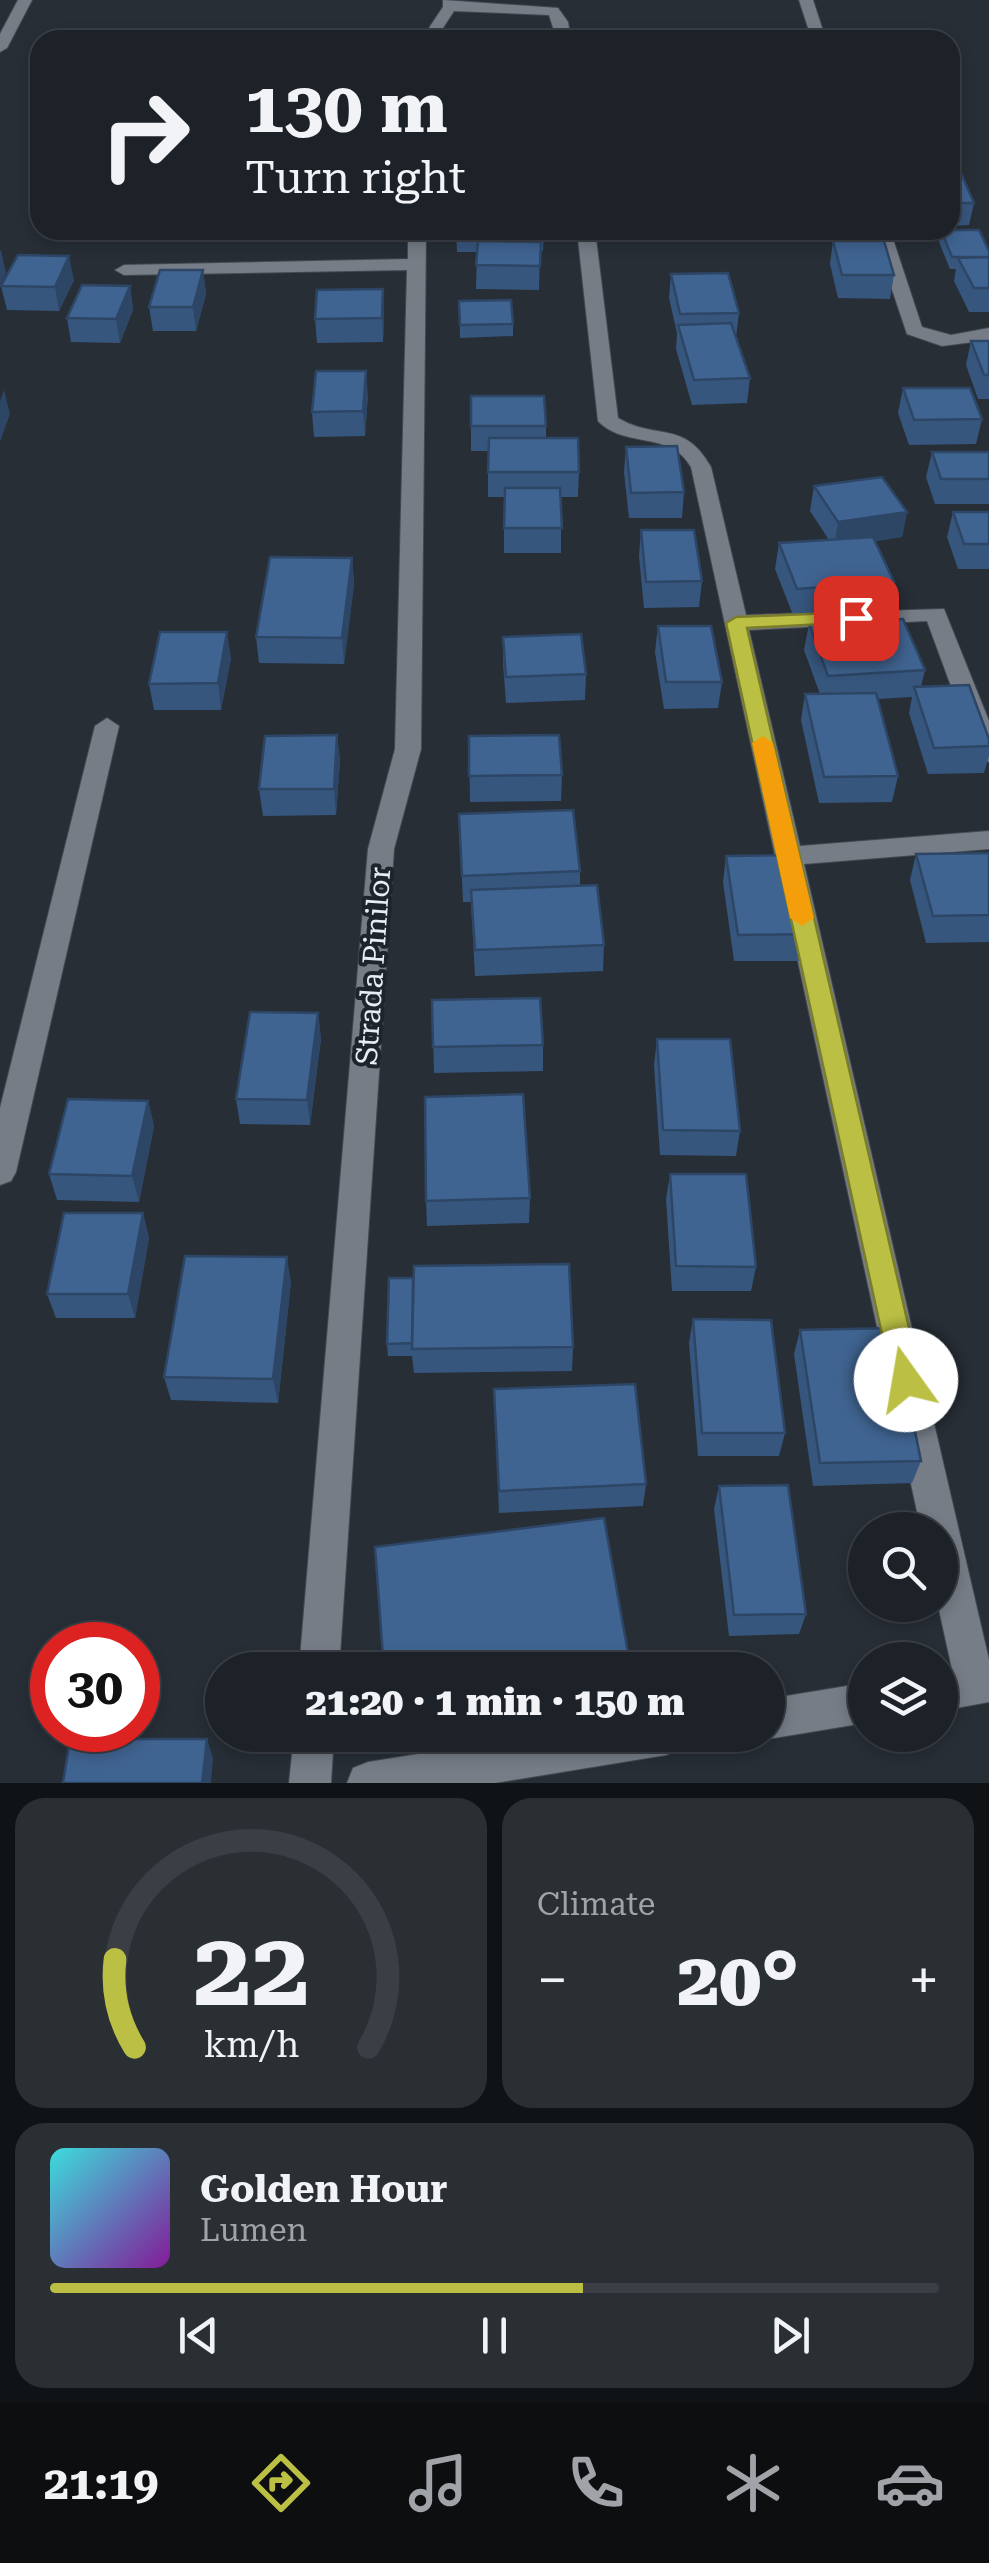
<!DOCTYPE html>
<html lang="en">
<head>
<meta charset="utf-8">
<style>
  body { margin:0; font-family:"Roboto Serif",serif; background:#2a2f34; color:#f1f3f6; height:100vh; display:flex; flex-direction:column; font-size:38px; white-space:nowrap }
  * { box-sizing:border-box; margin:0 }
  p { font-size:32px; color:#a0a4a8 }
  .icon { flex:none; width:55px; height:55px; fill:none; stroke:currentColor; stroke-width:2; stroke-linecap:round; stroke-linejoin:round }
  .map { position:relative; height:1783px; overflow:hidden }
  .drawer { display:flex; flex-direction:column; gap:15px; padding:15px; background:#101316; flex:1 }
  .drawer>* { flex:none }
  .hud { position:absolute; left:30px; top:30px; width:930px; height:210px; border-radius:30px; box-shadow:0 5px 15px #0003,0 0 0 2px #3b3f45; background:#1d2228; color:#f1f3f6; overflow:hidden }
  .buttons { position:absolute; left:848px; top:1512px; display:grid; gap:20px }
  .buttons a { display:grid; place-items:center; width:110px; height:110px; border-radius:50%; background:#1d2228; box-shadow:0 5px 15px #0003,0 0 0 2px #3b3f45; font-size:50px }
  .speed { position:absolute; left:30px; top:1622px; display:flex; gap:20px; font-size:50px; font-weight:700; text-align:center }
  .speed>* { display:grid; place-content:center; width:130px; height:130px; border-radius:50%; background:#1d2228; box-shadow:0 5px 15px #0003,0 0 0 2px #3b3f45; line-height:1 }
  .speed .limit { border:15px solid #d22; background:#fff; color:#111 }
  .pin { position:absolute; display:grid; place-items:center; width:85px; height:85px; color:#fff; margin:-42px; border-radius:20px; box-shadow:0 5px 15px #0006 }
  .me { position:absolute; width:110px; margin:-55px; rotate:347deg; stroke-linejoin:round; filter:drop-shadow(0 0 8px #0008) }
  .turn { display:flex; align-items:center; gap:35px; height:210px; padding:0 50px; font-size:45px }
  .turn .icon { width:130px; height:130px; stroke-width:2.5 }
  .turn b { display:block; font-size:70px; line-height:85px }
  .big { font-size:75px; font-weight:800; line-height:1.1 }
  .drawer .card { flex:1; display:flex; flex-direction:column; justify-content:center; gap:15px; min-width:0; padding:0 35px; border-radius:30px; background:#2a2f34 }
  .drawer .dial { align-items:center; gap:0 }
  .dial svg { height:260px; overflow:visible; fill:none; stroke:#3b3f45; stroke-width:7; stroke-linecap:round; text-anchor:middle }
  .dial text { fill:#f1f3f6; stroke:none }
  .song { display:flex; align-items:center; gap:30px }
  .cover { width:120px; height:120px; border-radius:15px; background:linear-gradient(135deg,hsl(180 70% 55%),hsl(290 70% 35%)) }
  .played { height:10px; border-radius:5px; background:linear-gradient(90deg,#bbc044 60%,#3b3f45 60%) }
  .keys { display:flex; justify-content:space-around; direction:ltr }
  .heat { display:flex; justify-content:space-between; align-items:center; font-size:55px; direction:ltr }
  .drawer .tiles { flex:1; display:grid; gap:15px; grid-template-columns:1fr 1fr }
  .card:last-child { grid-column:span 2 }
  .trip { position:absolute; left:205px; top:1652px; width:580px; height:100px; border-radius:50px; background:#1d2228; box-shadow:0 5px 15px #0003,0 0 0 2px #3b3f45; font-weight:800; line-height:100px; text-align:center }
  .tabs { display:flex; height:160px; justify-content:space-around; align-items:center; background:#0c0e10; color:#a0a4a8 }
  .tabs .icon { width:70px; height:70px }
  .tabs .current { color:#bbc044 }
  .tabs b { font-size:45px; color:#f1f3f6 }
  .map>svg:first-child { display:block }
</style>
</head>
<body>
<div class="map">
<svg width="989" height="1783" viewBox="0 0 989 1783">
  <rect width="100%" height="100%" fill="#272e36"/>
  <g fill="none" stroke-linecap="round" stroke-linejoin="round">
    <defs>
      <path id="minor" d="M18,0H32L7,48L0,52V34Z
        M443,0L558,8L568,22L571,40H557L549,15L454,11L435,40H421L443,7Z
        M799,0H813L826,40H812Z
        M408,230H426L421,749L394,849L339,1670H299L368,849L395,749L407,270L124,275L115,270L124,265L408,259Z
        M577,230H595L618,418C657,441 684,419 711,467L746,615L944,609L989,721V762L976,754L927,621L749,630L800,846L989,831V849L804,864L989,1660V1702L940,1711V1671L952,1669L938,1605L940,1530H921L691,467C670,430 625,449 598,421Z
        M872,230H890L922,327L951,335L989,328V340L942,346L907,334Z
        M107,718L119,726L16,1172L11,1181L0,1185V1108L95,726Z
        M865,1683V1723L768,1739L758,1735H768V1699Z
        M294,1735H334L331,1783H289Z
        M539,1735H686L680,1749L666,1755L495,1783H347L353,1768L368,1762Z"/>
    </defs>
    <use href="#minor" stroke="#444a50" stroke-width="2"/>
    <use href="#minor" fill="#767d87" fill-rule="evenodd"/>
  </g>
  <path fill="#37567d" d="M950,173L974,203L969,225L950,226Z
    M456,230H544L543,251H540L539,290L476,289L477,252H457Z
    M941,230L989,251V312H969L954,281L956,269H950L939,242Z
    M833,241L894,275L890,299L838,298L830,264Z
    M203,270L206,294L196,331H153L149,307Z
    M671,274L739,313L736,337L750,378L747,403L692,405L676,349L677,333L669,298Z
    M74,280L59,311L7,310L1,286Z
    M130,286L133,310L120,343L71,342L67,318Z
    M459,301L513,324V336L460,338Z
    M384,313L383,342L317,343L315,319Z
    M971,341H989V399H978L966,365Z
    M903,388L982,419L976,444L909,445L898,413Z
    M368,395L365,436L314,437L312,412Z
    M471,396L546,426V438L579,472L578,497H561V553H504V497H488V451H471Z
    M626,447L684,492L682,518H629L624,472Z
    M932,452H989V504H935L926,477Z
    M814,486L907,512L902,537L875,541L894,582L889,608L793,615L775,569L779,543L829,540L810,511Z
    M953,512H989V569H958L947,537Z
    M641,530L702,581L699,607L644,608L639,556Z
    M352,558L354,584L344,664L259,663L256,637Z
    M809,624L925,670L921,687L989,739V756L984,773L928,774L909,713L912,697L877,699L898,776L892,802L819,803L801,720L805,694H820L804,650Z
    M658,626L722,682L718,708L664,709L655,652Z
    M503,637L586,674L585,700L506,703L503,663Z
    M231,658L221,710H154L149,684Z
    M337,735L340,761L336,815L263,816L259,789Z
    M469,736L562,775L561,801L470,802Z
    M459,814L580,871V886L604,945L603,971L475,976L471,902H463Z
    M989,853V942L926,943L910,880L916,854Z
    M726,856L805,934L800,961H734L723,882Z
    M432,1000L543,1045V1071L434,1073Z
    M318,1013L321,1039L310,1125L240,1124L236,1099Z
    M657,1039L740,1131L736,1156L660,1155L654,1065Z
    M148,1101L154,1126L139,1202L57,1200L49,1174Z
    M670,1174L756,1267L751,1291H672L666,1199Z
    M530,1198L529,1223L427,1226L426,1201Z
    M143,1213L149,1238L135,1318H56L47,1294Z
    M389,1278L573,1347L572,1371L414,1373L412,1356H388L387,1344Z
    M291,1282L278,1403L171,1400L164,1377Z
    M693,1319L785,1433L779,1456H698L689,1343Z
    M800,1330L921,1461L912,1483L813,1486L794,1354Z
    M494,1389L646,1484L643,1506L499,1513Z
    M719,1486L806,1614L799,1634L729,1636L714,1509Z
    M628,1653L625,1670H384Z"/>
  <path fill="#2d4666" d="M1,250L6,273L0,285V251Z
    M69,256L74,280L59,311L55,287Z
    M203,270L206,294L196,331L193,307Z
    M130,286L133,310L120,343L116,319Z
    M383,289L384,313L383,342L382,318Z
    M366,371L368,395L365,436L363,411Z
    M4,390L10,414L0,442V401Z
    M907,512L902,537L834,548L838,522Z
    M352,558L354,584L344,664L342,638Z
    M227,632L231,658L221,710L218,683Z
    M337,735L340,761L336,815L334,789Z
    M318,1013L321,1039L310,1125L307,1100Z
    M148,1101L154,1126L139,1202L132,1176Z
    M143,1213L149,1238L135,1318L128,1294Z
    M287,1257L291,1282L278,1403L273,1379Z
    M207,1739L213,1758L211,1783H202Z"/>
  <path fill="#406491" stroke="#2d4666" stroke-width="2.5" d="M950,173H961L974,203H950Z
    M941,230H979L989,251V257H952Z
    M478,241L541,242L540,266L476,265Z
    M833,241H884L894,275H842Z
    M18,255L69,256L55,287L1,286Z
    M989,257V288H974L958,258Z
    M160,270H203L193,307H149Z
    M728,273L739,313L680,314L671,274Z
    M82,285L130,286L116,319L67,318Z
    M383,289L382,318L315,319L317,290Z
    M511,300L513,324L460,325L459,301Z
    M731,323L750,378L694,380L678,325Z
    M971,341H989V375H984Z
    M316,371H366L363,411L312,412Z
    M903,388H970L982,419L914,420Z
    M471,396H544L546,426H471Z
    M489,438H578L579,472H488Z
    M677,446L684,492L631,493L626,447Z
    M932,452H989V479H941Z
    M882,477L907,512L838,522L814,486Z
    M505,488H560L562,528H504Z
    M953,512H989V544H964Z
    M641,530H694L702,581L646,582Z
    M873,537L894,582L797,589L779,543Z
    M270,557L352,558L342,638L256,637Z
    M903,619L925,670L828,676L809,624Z
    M658,626H711L722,682H666Z
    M160,632H227L218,683L149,684Z
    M581,634L586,674L506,677L503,637Z
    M969,685L989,739V746L934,748L914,687Z
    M876,693L898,776L824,777L805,694Z
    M337,735L334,789H259L265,736Z
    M559,735L562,775L469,776V736Z
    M573,810L580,871L462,876L459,814Z
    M989,853V915L933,916L916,854Z
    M790,855L805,934L738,935L726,856Z
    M597,885L604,945L475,950L471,890Z
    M540,998L543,1045L433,1047L432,1000Z
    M250,1012L318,1013L307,1100L236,1099Z
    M657,1039H730L740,1131L663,1130Z
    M523,1094L530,1198L426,1201L425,1097Z
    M68,1099L148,1101L132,1176L49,1174Z
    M670,1174H746L756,1267L676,1266Z
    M64,1213H143L128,1294H47Z
    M185,1256L287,1257L273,1379L164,1377Z
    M569,1264L573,1347L412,1349L414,1266Z
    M389,1278H413L412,1343L387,1344Z
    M693,1319L771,1320L785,1433H702Z
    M894,1328L921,1461L820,1463L800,1330Z
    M635,1384L646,1484L499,1491L494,1389Z
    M788,1485L806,1614L734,1615L719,1486Z
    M604,1518L628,1653L505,1670H384L375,1547Z
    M70,1739H207L202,1783H63Z"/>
  <path fill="#bbc044" stroke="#7a7d2c" stroke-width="2.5" d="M856,612L863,613V622L747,628L921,1380L916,1390L906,1394L896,1390L892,1380L726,623L736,617Z"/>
  <path fill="#f59e0b" d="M763,736L773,743L814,918L802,926L790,918L752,743Z"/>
  <g text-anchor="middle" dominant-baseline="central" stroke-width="8" stroke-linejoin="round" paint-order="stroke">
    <g font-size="30" fill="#e9edf3" stroke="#1e242c">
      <text transform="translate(373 966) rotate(-86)">Strada Pinilor</text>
    </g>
  </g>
</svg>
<div class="buttons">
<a><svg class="icon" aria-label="search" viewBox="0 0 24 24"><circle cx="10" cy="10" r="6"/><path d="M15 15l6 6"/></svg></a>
<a><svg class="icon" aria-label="layers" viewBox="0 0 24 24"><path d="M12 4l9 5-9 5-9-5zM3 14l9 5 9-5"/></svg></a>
</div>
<div class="speed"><div class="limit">30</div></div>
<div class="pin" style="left:856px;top:618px;background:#d93025"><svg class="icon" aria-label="arrive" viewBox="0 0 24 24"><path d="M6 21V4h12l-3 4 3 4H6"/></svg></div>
<svg class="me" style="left:906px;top:1380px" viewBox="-20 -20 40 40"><circle r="19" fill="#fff"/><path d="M0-13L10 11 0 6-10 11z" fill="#bbc044"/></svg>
<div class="trip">21:20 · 1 min · 150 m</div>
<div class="hud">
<div class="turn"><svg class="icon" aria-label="right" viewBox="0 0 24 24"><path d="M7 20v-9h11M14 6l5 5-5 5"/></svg><div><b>130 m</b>Turn right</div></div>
</div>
</div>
<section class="drawer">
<div class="tiles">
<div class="card dial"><svg viewBox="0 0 100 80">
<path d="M14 69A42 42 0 1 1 86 69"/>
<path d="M14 69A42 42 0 0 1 8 42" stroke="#bbc044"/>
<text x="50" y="56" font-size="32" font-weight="700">22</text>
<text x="50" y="72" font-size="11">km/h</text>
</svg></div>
<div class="card"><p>Climate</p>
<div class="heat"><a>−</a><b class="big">20°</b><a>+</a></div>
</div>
<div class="card">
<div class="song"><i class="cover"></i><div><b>Golden Hour</b><p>Lumen</p></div></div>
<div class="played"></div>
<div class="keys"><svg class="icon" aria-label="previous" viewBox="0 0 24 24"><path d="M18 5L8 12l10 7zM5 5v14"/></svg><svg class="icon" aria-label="pause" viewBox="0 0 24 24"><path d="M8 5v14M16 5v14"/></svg><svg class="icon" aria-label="next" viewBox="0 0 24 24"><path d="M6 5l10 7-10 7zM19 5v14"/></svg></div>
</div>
</div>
</section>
<nav class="tabs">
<b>21:19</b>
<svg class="icon current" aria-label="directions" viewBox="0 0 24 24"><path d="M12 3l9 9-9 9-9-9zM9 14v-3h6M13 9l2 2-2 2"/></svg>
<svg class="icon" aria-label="music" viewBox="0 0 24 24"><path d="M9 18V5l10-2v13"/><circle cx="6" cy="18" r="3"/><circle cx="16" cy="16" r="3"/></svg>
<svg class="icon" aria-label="phone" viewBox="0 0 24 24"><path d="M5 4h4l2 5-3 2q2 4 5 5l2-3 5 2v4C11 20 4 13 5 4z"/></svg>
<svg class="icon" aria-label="climate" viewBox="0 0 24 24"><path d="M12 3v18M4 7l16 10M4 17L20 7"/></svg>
<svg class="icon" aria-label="car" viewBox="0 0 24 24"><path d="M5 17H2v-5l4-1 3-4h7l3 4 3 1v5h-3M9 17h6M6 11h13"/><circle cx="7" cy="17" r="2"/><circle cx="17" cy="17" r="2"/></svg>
</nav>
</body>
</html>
